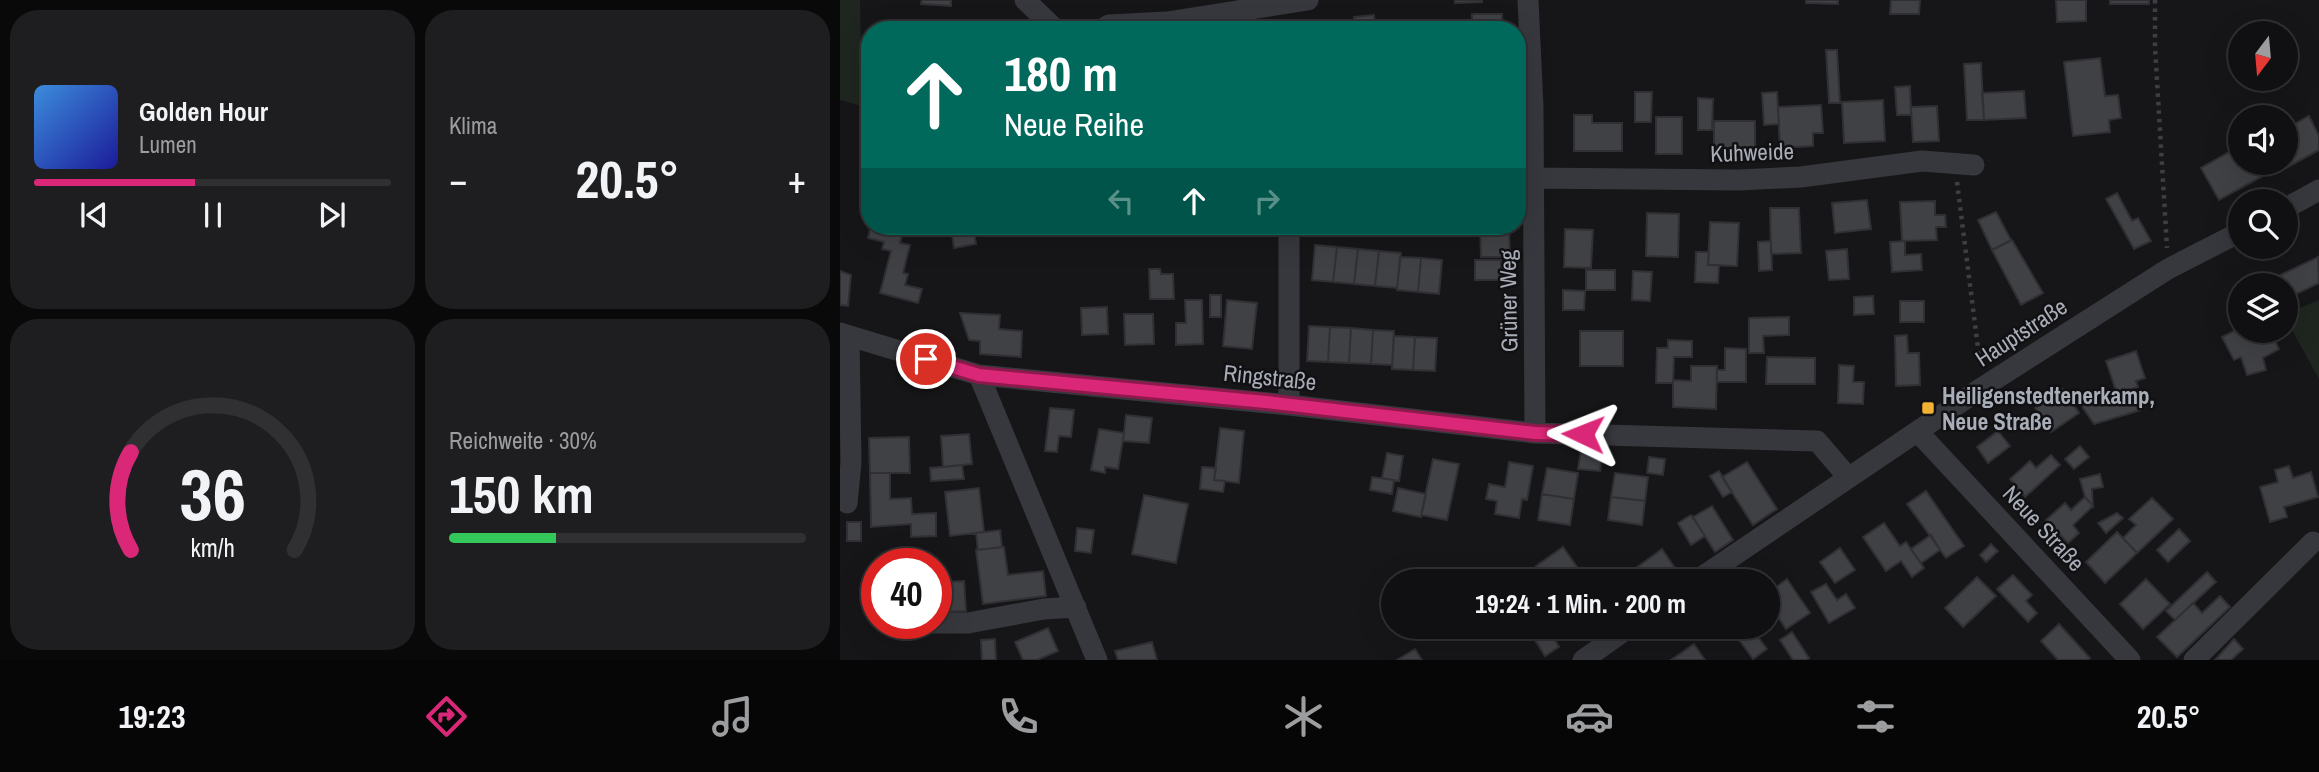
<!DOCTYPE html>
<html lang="de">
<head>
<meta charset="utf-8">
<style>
  body { margin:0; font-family:"Archivo Narrow",sans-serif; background:#1e1e20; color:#f1f3f6; height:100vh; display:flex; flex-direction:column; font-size:26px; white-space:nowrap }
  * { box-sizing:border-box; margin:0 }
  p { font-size:23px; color:#9c9d9f }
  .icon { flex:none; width:38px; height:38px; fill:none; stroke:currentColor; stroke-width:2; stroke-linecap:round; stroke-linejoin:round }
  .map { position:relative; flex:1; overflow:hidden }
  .panel { display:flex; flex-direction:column; gap:10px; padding:10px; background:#09090a; width:840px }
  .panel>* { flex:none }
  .banner { position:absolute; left:21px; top:21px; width:665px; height:214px; border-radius:28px; box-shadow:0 7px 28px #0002,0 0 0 2px #303032; background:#00695c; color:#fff; overflow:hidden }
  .needle { width:46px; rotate:196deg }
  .tools { position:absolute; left:1388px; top:21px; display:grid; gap:14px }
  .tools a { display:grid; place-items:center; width:70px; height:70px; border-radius:50%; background:#101012; box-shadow:0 7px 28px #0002,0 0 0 2px #303032; font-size:35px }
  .speed { position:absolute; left:21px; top:548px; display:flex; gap:14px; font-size:35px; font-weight:700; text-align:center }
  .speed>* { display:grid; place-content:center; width:91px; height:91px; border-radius:50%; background:#101012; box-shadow:0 7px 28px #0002,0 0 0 2px #303032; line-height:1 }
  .speed .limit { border:10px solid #d22; background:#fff; color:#111 }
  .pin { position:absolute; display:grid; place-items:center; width:60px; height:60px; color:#fff; margin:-30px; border:4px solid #fff; border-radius:50%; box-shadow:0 2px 7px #0007 }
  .me { position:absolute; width:77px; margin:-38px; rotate:272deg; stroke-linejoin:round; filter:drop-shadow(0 0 5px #0008) }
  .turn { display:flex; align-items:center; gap:24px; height:147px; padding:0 28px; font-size:32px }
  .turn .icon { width:91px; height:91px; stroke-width:2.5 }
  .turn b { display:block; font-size:49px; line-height:60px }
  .lanes { display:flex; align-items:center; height:66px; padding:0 28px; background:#0003; justify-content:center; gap:35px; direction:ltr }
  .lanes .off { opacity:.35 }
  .big { font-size:52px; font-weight:700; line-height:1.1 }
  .panel .widget { flex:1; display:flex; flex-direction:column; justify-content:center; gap:10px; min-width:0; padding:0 24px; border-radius:28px; background:#1e1e20 }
  .panel .dial { align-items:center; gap:0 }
  .dial svg { height:182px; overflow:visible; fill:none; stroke:#303032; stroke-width:7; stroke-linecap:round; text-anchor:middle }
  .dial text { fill:#f1f3f6; stroke:none }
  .song { display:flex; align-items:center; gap:21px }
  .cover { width:84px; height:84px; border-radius:10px; background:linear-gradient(135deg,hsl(210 70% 55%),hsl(240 70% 35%)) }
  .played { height:7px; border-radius:4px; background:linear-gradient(90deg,#db2777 45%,#303032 45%) }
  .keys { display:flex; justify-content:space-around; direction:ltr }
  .heat { display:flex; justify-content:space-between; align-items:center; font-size:38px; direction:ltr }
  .charge { height:10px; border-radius:5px; background:linear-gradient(90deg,#34c759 30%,#303032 0) }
  .panel .tiles { flex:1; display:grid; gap:10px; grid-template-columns:repeat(2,1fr) }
  .trip { position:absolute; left:541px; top:569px; width:399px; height:70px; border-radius:35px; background:#101012; box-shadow:0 7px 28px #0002,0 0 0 2px #303032; font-weight:700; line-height:70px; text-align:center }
  .menu { display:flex; height:112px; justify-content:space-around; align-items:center; background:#060607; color:#9c9d9f }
  .menu .icon { width:49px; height:49px }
  .menu .current { color:#db2777 }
  .menu b { font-size:32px; color:#f1f3f6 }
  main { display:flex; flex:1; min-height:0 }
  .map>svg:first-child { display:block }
</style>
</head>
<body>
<main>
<section class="panel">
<div class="tiles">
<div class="widget">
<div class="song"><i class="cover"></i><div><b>Golden Hour</b><p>Lumen</p></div></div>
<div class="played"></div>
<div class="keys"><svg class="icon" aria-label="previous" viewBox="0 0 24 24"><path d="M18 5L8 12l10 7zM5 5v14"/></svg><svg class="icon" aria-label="pause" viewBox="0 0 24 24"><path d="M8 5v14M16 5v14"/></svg><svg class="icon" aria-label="next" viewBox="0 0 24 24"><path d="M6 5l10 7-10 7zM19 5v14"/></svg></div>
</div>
<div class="widget"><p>Klima</p>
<div class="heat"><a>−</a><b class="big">20.5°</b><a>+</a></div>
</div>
<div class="widget dial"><svg viewBox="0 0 100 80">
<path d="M14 69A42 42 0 1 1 86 69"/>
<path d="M14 69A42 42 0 0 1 14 26" stroke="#db2777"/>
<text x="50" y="56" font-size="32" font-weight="700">36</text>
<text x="50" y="72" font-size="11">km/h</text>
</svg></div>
<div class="widget"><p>Reichweite · 30%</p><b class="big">150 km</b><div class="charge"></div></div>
</div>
</section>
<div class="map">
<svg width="1479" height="660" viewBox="0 0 1479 660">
  <rect width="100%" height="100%" fill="#161618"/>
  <path fill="#1e261f" d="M0,0H20L22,106L0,100Z
    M1479,300V379L1446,319V314Z"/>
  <path fill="#404145" stroke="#303034" stroke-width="2" d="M82,0H111V6L81,4Z
    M615,0H642V2L615,3Z
    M966,0H998V4L966,3Z
    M1051,0H1080L1079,14H1050Z
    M1216,0H1246V21L1217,22Z
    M1270,0H1309V4H1270Z
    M632,14H662V30H632Z
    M534,15L535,30H515L514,17Z
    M479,26H497V30H479Z
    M986,50H997L1000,103H989Z
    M1260,58L1265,96L1278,95L1281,118L1269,120L1270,132L1233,136L1224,62Z
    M1141,63L1144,120H1127L1124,64Z
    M1070,86L1071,115H1057L1055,87Z
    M1184,91L1186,118L1144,120L1142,93Z
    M795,92H812L811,122H795Z
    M937,92L939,124L924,125L922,93Z
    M858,98L873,99L872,130H858Z
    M1043,100L1045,141L1004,143L1002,102Z
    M981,105L983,133H973V146L940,148L938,107Z
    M1097,106L1099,141L1073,142L1071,107Z
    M734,115H752V123H782V151H734Z
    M1469,116L1479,136V150L1446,168L1443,163H1446V129Z
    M816,117H842V154H816Z
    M874,121H915V150H874Z
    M1400,146V163H1414L1421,177L1379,200L1361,168Z
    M1277,193L1292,221L1298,218L1311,241L1294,249L1266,199Z
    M1027,200L1031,229L995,233L992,203Z
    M1095,201V215H1105L1106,227H1096L1097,240L1062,241L1060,202Z
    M930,208H959L961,253L931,254Z
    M1156,212L1171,240L1152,250L1138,220Z
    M807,213L839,214L838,257L806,256Z
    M870,222L899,223L897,266L868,265Z
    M31,226H64L60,243L70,245L63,273L68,274L65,285L82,289L78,303L40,293L51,251L42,249L44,242L28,238Z
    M403,226H439V234H403Z
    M640,226H669L670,257H641Z
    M725,229L753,230L751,268L724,267Z
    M134,231L136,244L114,248L112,234Z
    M1172,240L1203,293L1181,305L1152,250Z
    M931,241L932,270L919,271L918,242Z
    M1065,241V255L1081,254L1082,270L1052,272L1050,242Z
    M475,245L497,247L493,282L472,280Z
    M497,247L518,249L514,284L493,282Z
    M518,249L539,251L535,286L514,284Z
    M1007,249L1009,279L989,280L986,251Z
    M539,251L561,253L557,288L535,286Z
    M856,252H869L868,265H879L878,283L855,282Z
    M560,257L581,258L578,292L557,290Z
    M1478,257L1479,283L1446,299V285H1435L1432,279Z
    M581,258L602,260L599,294L578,292Z
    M635,260H661V280H635Z
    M309,269H320L321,274H333L334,299H310Z
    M746,270H775V290H746Z
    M0,271L11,275L8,306L0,305Z
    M793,271L812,272L810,301L792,300Z
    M723,290L745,291L744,310H723Z
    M370,295H381V317H370Z
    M1033,296L1034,314L1014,315V297Z
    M345,300H362L363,344L336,345V323H346Z
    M387,300L417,303L412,349L383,346Z
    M1060,301H1084V322H1060Z
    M267,307L268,334L242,335L241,308Z
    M120,313L160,315L159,329L182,331L181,357L140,354V341L129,340Z
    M284,314H313L314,344L285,345Z
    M949,317V335L923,336L924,353H909V318Z
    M469,326L490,327L488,362L467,361Z
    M490,327L511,328L509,363L488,362Z
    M511,328L533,330L531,364L509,363Z
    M1400,328V331H1430L1439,349L1423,358L1426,370L1407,375L1401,357L1394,360L1382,337Z
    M533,330L554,331L552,365L531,364Z
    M740,331H783V366H740Z
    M1067,335L1068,353H1079L1080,385L1056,386L1055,336Z
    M554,336L575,337L573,370L552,369Z
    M575,337L597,338L595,371L573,370Z
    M828,340L852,341V357H834L833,383H816L817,348H828Z
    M885,348L906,349V382H877V370H885Z
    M1296,351L1305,378L1296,381L1298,387L1277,394L1266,361Z
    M927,357L975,358V384H926Z
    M999,365L1014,366L1013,382H1024L1023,404L998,403Z
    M851,366H877L876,409L833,407V380L851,381Z
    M1223,389L1239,413L1211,432L1195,408Z
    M1270,392L1275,402L1294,393L1301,410L1254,424L1241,405L1260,393L1263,398Z
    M210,408L234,410L231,437L219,436L217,452L205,451Z
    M286,415L312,418L309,443L283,441Z
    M380,428L404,431L399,483L374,480Z
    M259,429L284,433L278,469L265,467V473L251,470Z
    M1158,431L1170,446L1148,463L1137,447Z
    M129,434L132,464L103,467L101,436Z
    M69,437L70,473H30L29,438Z
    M1240,446L1249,457L1234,469L1225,459Z
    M741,450L762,453L760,471L738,469Z
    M547,453L563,456L559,481L542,478Z
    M1211,455L1220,465L1185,497L1170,479L1190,461L1196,468Z
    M809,457L825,459L823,475L807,473Z
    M593,459L619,464L607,520L581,515Z
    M669,462L693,466L687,500L682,499L679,518L655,514L657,501L646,499L649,484L665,487Z
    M907,462L937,509L913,525L882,477Z
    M122,465L124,479L91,481L90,468Z
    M1449,466L1453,478L1471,472L1478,497L1444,507L1447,517L1430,522L1420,487L1438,482L1435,470Z
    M362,467L376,468L374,480L385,481L383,492L360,489Z
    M707,468L738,473L734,499L702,494Z
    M879,471L892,492L883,497L870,476Z
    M30,473H50V499L71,498L72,514L96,513V536L71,537V524L31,527Z
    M775,473L808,477L805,501L771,497Z
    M1260,474L1263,487L1252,489L1253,506L1245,497L1240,479Z
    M532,477L554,480L552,494L530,490Z
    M139,488L144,532L110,536L105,492Z
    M558,488L586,494L581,517L553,511Z
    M1086,491L1124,546L1106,558L1067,504Z
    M702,494L734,499L730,525L698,520Z
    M304,495L348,504L336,563L292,554Z
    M771,497L805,501L802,525L768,520Z
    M1245,497L1253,506L1233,525L1239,533L1228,543L1206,520L1225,503L1231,510Z
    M1312,498L1333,519L1297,553L1283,538L1296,525L1289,519Z
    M872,506L893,540L875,552L853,517Z
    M1277,513L1283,518L1266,533L1258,523Z
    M851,515L865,536L851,545L838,523Z
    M7,522H21V541H7Z
    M1044,523L1060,546L1066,542L1084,568L1072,577L1061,561L1046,571L1023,537Z
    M237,528L254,530L251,553L235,551Z
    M1339,529L1350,541L1328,562L1317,550Z
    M160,530L162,547L138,550L136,533Z
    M1277,532L1297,553L1265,583L1246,562Z
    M1091,535L1100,550L1081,563L1071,549Z
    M1151,544L1158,551L1146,562L1140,555Z
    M164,547L168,575L203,571L206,596L143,604L136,550Z
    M723,547L747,581H707L696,566Z
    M1000,548L1015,570L995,583L980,562Z
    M822,549L839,574L829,581H788L785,576Z
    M1367,572L1376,582L1335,620L1326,611Z
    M1173,575L1192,595L1186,601L1197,613L1188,622L1157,589Z
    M1137,577L1156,596L1123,627L1105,608Z
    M947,579L970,613L946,629L928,602V593Z
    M1306,579L1330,604L1303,629L1280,604Z
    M124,581L126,611L104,612L103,582Z
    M986,584L997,600L1006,594L1015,608L989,623L971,592Z
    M1380,596L1390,607L1337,657L1317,637L1353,603L1362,613Z
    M35,598L37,623L64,625L34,624Z
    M1219,624L1250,658L1248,660H1218L1201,641Z
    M686,626H707L719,647L705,656Z
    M889,626H910L927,649L913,659Z
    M208,628L218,651L197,660H183L175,642Z
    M952,632L969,658L966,660H953L940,640Z
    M155,639L156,660H142L141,640Z
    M1394,639L1403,649L1391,660H1375Z
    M312,642L317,660H278L275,651Z
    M854,644L865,660H831Z
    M575,649L582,660H557Z"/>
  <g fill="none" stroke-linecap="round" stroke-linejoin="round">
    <path stroke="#3d3f44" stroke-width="4.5" stroke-dasharray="3.5 5" stroke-linecap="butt" d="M1315,0V47L1327,248
      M1117,182L1140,364"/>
    <path stroke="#37383d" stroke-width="21" d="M185,0L216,30
      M688,0L693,107L695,433
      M261,30L269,25L327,22L468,0
      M691,178L899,180L961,177L1082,161L1134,165
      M1446,208L1479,190
      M0,333L139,375L449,405L695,433L977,441L1008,477
      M139,375L257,660
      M449,405V226
      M1078,432L1290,660
      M7,503L11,463L9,336
      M856,581L1143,387L1328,269L1400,232
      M83,623H128L204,609L236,607
      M743,660L791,626
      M1354,660L1473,542"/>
  </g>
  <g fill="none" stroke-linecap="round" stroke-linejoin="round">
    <defs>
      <path id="route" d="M86,359L139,375L426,402L695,433L743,434"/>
    </defs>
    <use href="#route" stroke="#8e194d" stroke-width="18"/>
    <use href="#route" stroke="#db2777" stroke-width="12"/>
  </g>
  <rect fill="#f2b134" stroke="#111113" stroke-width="2.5" x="1081" y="401" width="14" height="14" rx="3.5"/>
  <g text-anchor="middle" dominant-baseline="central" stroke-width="5" stroke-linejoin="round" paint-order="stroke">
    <g font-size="23" fill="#a8adb8" stroke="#111113">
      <text transform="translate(912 152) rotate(-2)">Kuhweide</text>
      <text transform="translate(668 301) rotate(-91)">Grüner Weg</text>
      <text transform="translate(1181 332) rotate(-33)">Hauptstraße</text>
      <text transform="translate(430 377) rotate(6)">Ringstraße</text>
      <text transform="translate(1204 528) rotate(47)">Neue Straße</text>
    </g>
    <g font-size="23" font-weight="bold" fill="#a8adb8" stroke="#111113" text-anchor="start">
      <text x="1102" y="395">Heiligenstedtenerkamp,<tspan x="1102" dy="26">Neue Straße</tspan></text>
    </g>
  </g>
</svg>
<div class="tools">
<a><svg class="needle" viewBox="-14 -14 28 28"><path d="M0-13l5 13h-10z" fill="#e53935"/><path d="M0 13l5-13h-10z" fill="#9c9d9f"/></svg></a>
<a><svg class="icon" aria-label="sound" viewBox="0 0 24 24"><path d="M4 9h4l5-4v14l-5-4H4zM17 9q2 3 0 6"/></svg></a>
<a><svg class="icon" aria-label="search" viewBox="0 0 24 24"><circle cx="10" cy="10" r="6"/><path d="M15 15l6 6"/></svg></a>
<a><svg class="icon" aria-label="layers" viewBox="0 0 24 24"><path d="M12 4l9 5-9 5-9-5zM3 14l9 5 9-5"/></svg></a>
</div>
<div class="speed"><div class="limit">40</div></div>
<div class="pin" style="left:86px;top:359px;background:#d93025"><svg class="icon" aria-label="arrive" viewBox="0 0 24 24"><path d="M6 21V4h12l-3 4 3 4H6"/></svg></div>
<svg class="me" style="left:743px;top:434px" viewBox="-20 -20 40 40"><path d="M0-17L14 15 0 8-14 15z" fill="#db2777" stroke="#fff" stroke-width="4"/></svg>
<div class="trip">19:24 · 1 Min. · 200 m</div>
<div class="banner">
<div class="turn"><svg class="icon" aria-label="ahead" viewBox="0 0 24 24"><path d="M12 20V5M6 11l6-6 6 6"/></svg><div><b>180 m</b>Neue Reihe</div></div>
<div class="lanes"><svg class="icon off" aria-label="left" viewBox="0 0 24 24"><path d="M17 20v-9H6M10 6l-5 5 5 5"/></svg><svg class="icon" aria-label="ahead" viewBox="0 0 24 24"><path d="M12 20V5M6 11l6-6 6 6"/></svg><svg class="icon off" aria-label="right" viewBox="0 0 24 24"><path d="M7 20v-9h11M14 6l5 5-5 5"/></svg></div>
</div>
</div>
</main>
<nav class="menu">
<b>19:23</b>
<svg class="icon current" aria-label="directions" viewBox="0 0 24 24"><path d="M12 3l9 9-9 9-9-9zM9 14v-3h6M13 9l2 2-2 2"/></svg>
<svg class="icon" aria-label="music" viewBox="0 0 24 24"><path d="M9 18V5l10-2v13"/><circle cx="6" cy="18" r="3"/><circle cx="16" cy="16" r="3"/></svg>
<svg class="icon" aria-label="phone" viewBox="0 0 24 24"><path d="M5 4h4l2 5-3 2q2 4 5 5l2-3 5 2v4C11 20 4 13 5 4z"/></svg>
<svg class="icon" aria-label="climate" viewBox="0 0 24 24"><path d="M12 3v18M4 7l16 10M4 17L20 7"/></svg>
<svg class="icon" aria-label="car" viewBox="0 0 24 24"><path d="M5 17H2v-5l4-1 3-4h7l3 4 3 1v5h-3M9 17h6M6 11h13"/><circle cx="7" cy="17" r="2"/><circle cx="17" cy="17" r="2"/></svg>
<svg class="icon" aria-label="filters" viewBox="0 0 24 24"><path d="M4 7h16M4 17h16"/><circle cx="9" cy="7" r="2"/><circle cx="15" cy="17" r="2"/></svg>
<b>20.5°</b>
</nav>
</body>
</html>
